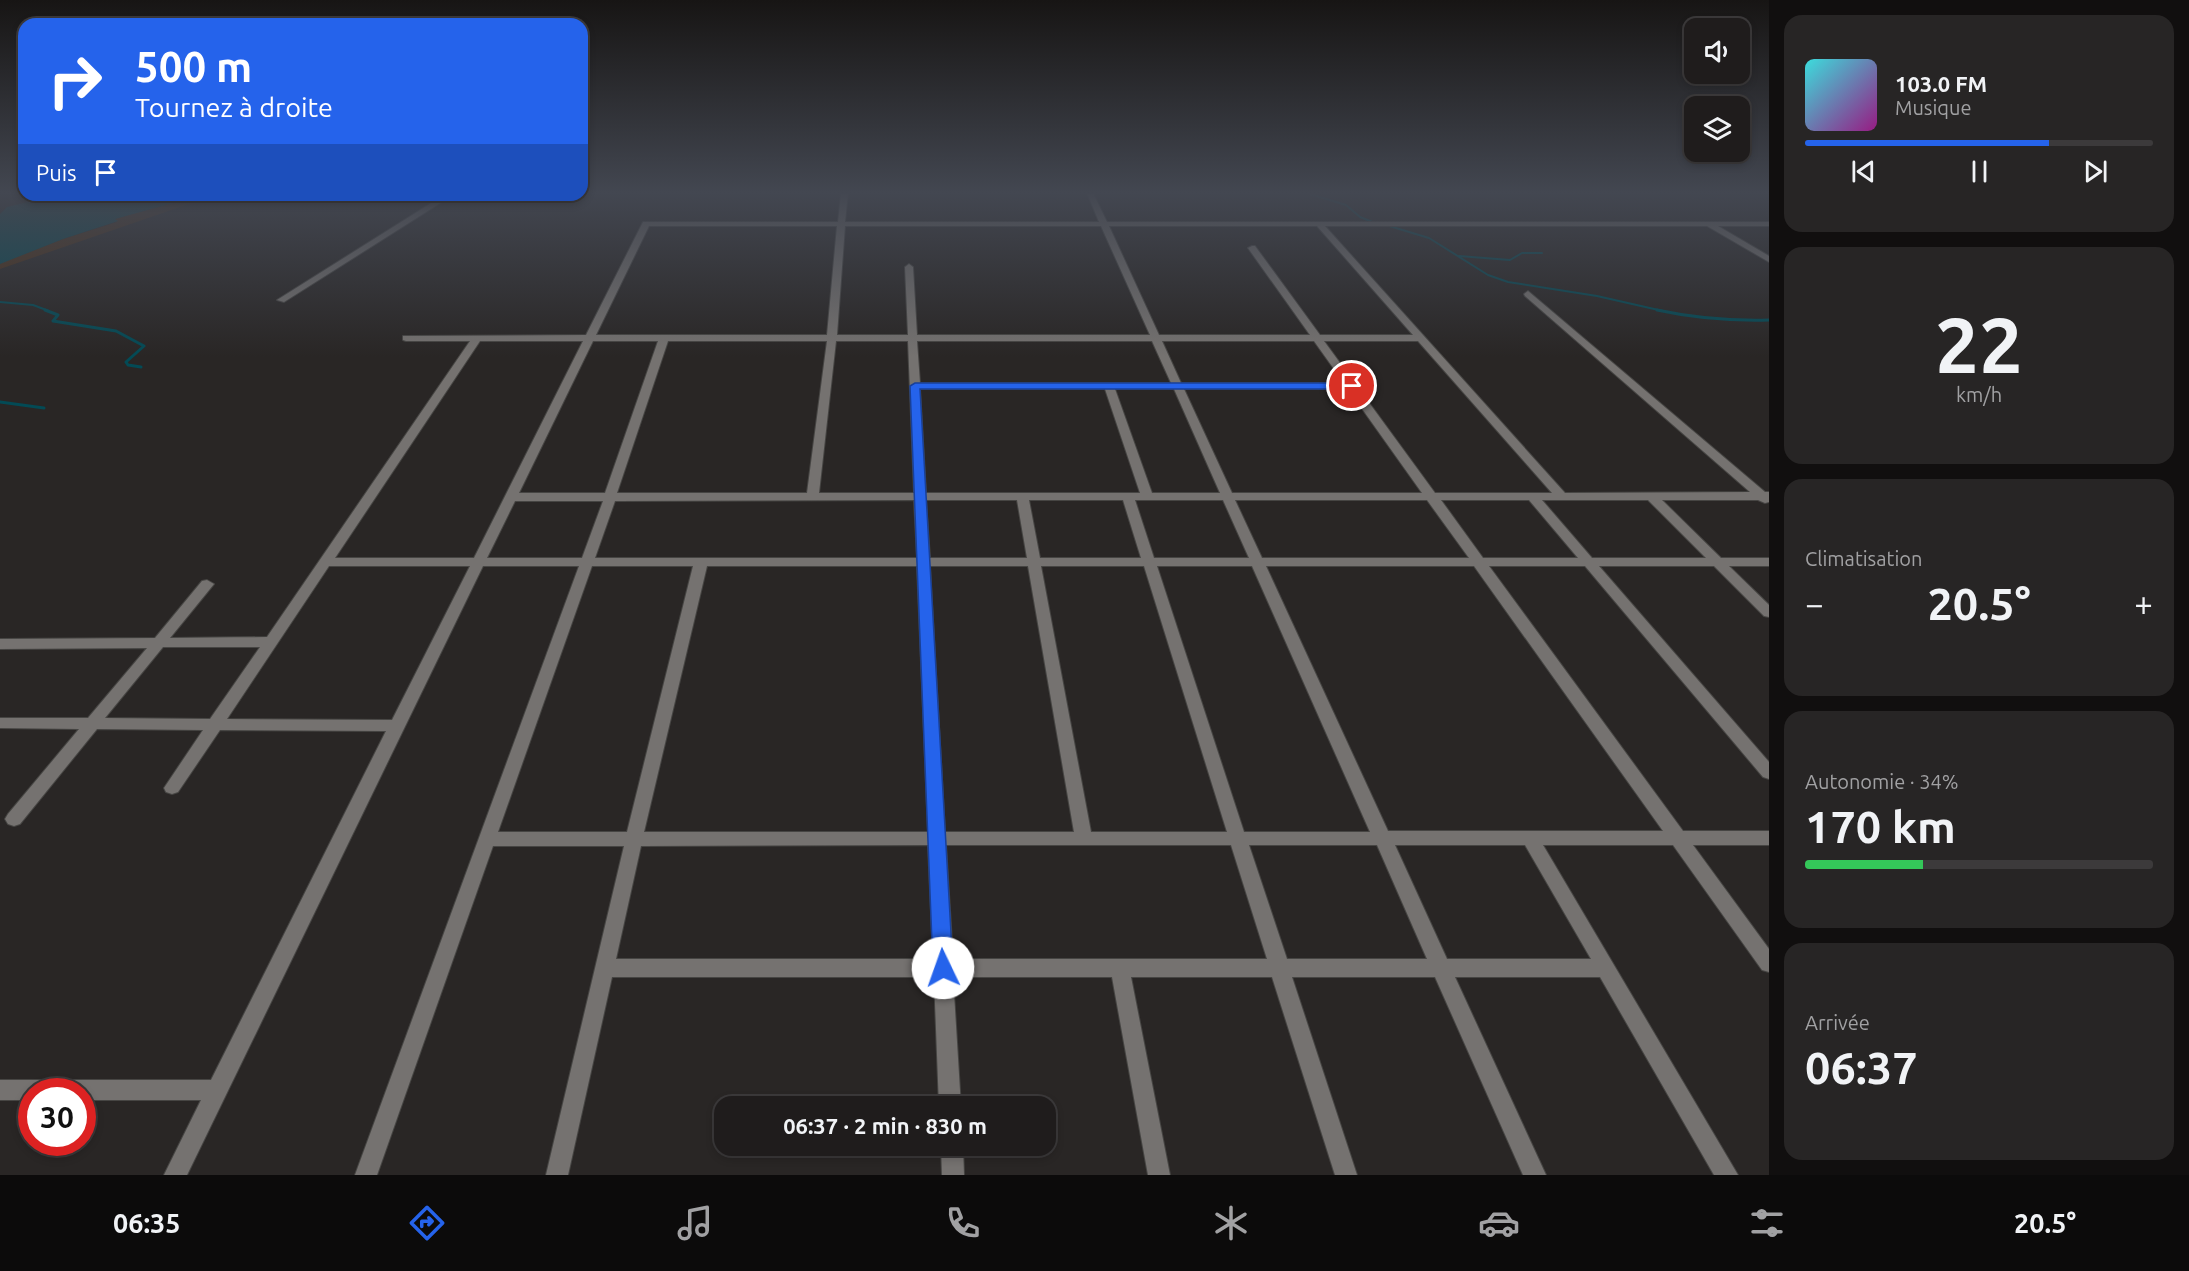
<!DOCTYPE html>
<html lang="fr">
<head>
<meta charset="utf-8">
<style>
  body { margin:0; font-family:Ubuntu,sans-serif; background:#272525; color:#f1f3f6; height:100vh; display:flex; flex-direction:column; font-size:22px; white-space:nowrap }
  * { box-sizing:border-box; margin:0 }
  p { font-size:20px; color:#a1a1a3 }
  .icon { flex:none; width:33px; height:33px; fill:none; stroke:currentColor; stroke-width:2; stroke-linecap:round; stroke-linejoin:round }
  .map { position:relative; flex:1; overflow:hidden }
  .drawer { display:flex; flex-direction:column; gap:15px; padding:15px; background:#110f0f; width:420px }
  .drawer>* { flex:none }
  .guide { position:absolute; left:18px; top:18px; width:570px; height:183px; border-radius:18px; box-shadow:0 3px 9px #0003,0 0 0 2px #3c3a3b; background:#2563eb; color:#fff; overflow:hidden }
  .controls { position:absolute; left:1684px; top:18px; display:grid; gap:12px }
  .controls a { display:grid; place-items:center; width:66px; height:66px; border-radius:12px; background:#1f1c1c; box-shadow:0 3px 9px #0003,0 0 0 2px #3c3a3b; font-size:30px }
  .speed { position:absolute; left:18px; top:1078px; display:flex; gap:12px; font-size:30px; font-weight:700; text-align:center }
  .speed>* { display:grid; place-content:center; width:78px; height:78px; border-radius:50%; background:#1f1c1c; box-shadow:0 3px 9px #0003,0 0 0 2px #3c3a3b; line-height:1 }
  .speed .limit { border:9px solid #d22; background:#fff; color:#111 }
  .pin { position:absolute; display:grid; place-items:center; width:51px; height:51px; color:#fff; margin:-26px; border:3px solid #fff; border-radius:50%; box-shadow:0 2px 6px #0007 }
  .me { position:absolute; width:66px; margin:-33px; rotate:357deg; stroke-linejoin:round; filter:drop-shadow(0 0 4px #0008) }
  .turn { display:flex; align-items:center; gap:21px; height:126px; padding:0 18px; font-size:27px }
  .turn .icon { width:78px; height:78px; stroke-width:2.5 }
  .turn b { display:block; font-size:42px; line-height:51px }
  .then { display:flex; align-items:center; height:57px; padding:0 18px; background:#0003; gap:12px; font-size:22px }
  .big { font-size:45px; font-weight:700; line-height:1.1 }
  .drawer .widget { flex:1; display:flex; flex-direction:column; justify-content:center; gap:9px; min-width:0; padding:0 21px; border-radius:18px; background:#272525 }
  .drawer .dial { align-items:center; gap:0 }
  .dial b { font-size:78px; line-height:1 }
  .song { display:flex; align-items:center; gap:18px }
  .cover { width:72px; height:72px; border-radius:9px; background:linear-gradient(135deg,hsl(180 70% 55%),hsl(310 70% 35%)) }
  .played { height:6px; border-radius:3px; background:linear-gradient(90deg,#2563eb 70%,#3c3a3b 70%) }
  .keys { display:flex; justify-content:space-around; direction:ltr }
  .heat { display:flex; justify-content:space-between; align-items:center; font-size:33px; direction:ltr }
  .charge { height:9px; border-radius:4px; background:linear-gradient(90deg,#34c759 34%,#3c3a3b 0) }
  .trip { position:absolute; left:714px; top:1096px; width:342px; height:60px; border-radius:18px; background:#1f1c1c; box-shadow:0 3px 9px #0003,0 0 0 2px #3c3a3b; font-weight:700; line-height:60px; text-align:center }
  .tabs { display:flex; height:96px; justify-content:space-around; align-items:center; background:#0c0b0b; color:#a1a1a3 }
  .tabs .icon { width:42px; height:42px }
  .tabs .active { color:#2563eb }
  .tabs b { font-size:27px; color:#f1f3f6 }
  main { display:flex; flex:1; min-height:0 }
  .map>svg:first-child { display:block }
</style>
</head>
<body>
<main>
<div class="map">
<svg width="1769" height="1175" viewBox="0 0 1769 1175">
  <rect width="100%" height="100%" fill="#292625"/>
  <path fill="#4b2e15" d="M202,195H235L186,205L0,269V264L3,262L63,239L117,222L114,219Z"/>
  <path fill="#034a55" d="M57,195H202L115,219L118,221L63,239L0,264V214L7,207Z"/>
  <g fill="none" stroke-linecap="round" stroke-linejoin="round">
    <path stroke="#034a55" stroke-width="2" d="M1307,193L1346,205L1360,217L1375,223
      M1386,225L1429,238L1488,275L1508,282L1597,296L1663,311
      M1459,256L1510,260L1522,253H1542
      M0,302L33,305L49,311"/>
    <path stroke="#034a55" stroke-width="3" d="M45,310L58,315L53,321L116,331L144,346L126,362L128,365L141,367
      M1657,310C1694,318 1731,321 1769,320
      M0,402L44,408"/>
    <defs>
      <path id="minor" d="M841,193H848L845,222H1099L1087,193H1093L1107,222H1769V226H1718L1769,256V262L1707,226H1325L1565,493L1750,492L1525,296L1524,294L1528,291L1765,492H1769V502L1765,503L1758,500H1662L1721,558H1769V566H1729L1769,605V617L1764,616L1714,566H1599L1769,762V779L1763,777L1585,566H1489L1683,831H1769V845H1693L1769,949V972L1762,970L1673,845H1543L1738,1175H1714L1600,977H1455L1546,1175H1523L1435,977H1292L1357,1175H1335L1272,977H1131L1170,1175H1148L1112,977H953L961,1107H939L934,977H612L568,1175H546L624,846H493L377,1175H355L579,566H483L187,1175H164L201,1100H82V1092H32V1100H0V1080H211L386,731L220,730L178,792L172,794L166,792L164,788L203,730L97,729L20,824L14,826L8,824L5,819L8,814L79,729L0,728V718H88L147,648L0,649V639L155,638L202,581L207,580L214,584L170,638L267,637L470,341H406L403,340V336L586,335L643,222H838ZM649,226H837L827,335H596ZM845,226H1101L1150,335H917L913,267L909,264L905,267L908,335H837ZM1109,226H1317L1413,335H1320L1255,246H1252L1248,248L1310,335H1159ZM480,341H583L474,558H335ZM593,341H658L605,493H519ZM668,341H827L807,493H617ZM836,341H908L914,493H819ZM917,341H1152L1171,383H920ZM1162,341H1314L1344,383H1181ZM1324,341H1418L1552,493H1435ZM920,389H1105L1140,493H926ZM1115,389H1174L1220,493H1152ZM1184,389H1348L1422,493H1232ZM914,500L917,558H595L615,501ZM926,500H1017L1027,558H930ZM1029,500H1123L1141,558H1040ZM1135,500H1223L1249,558H1154ZM1235,500H1427L1469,558H1262ZM1441,500H1529L1578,558H1483ZM1542,500H1648L1706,558H1592ZM515,501H603L582,558H487ZM329,566H470L392,720L227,719ZM592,566H693L627,832H498ZM707,566H917L928,832H644ZM930,566H1028L1074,832H945ZM1041,566H1144L1227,832H1091ZM1157,566H1252L1370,832H1244ZM1266,566H1474L1663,831H1388ZM163,647H260L210,719L105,718ZM928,845L933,959H616L641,846ZM946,845H1231L1267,959H953ZM1249,845H1377L1427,959H1287ZM1395,845H1525L1591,959H1447Z
        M444,195H453L284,302L277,300Z
        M941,1146H963L964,1175H942Z"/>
    </defs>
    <use href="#minor" stroke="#464543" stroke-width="2"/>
    <use href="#minor" fill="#757270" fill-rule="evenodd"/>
  </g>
  <linearGradient id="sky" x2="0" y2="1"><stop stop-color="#171514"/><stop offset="0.54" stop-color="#434751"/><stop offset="1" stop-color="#434751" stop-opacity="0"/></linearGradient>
  <rect width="1769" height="357" fill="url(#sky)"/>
  <path fill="#2563eb" stroke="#184099" stroke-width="1.5" d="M915,383H1352L1357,386L1352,389H920L953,968L950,974L943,977L936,974L933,968L910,386Z"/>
</svg>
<div class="controls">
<a><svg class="icon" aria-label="sound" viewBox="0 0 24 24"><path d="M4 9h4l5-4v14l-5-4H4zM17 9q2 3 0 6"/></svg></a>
<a><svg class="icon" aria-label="layers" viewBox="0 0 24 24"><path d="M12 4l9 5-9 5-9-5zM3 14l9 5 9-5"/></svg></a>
</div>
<div class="speed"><div class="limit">30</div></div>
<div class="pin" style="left:1352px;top:386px;background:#d93025"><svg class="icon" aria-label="arrive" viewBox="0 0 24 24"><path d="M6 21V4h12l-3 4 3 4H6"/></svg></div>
<svg class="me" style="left:943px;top:968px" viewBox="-20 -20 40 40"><circle r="19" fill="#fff"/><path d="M0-13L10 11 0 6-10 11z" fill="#2563eb"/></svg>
<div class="trip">06:37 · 2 min · 830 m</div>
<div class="guide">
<div class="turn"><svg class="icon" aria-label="right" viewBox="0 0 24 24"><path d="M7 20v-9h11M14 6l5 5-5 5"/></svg><div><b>500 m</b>Tournez à droite</div></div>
<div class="then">Puis<svg class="icon" aria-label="arrive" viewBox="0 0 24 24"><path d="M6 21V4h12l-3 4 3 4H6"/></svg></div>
</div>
</div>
<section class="drawer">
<div class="widget">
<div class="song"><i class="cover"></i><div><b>103.0 FM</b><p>Musique</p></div></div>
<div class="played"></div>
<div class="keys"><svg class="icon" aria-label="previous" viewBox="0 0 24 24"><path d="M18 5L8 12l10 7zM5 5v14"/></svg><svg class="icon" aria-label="pause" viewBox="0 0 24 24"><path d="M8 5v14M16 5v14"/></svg><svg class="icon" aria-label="next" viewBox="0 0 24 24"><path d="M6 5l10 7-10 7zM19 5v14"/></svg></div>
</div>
<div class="widget dial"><b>22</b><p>km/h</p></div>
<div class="widget"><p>Climatisation</p>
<div class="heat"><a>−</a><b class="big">20.5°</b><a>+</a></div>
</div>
<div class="widget"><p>Autonomie · 34%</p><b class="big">170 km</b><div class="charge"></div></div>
<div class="widget"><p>Arrivée</p><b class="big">06:37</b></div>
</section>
</main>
<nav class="tabs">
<b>06:35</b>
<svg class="icon active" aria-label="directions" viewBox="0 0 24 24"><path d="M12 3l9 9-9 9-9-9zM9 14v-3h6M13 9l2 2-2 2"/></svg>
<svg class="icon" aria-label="music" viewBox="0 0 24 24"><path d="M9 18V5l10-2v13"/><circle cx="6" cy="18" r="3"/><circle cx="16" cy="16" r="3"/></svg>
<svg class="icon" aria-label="phone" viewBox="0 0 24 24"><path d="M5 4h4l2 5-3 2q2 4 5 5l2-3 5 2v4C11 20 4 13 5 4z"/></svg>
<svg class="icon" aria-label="climate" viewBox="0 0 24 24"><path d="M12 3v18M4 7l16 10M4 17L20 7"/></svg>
<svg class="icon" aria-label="car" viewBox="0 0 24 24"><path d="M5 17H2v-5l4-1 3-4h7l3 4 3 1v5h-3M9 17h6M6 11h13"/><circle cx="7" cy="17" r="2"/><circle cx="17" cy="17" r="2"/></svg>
<svg class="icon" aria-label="filters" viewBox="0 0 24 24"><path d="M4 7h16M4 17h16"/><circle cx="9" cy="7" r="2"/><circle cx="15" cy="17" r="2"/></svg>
<b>20.5°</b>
</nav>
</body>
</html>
